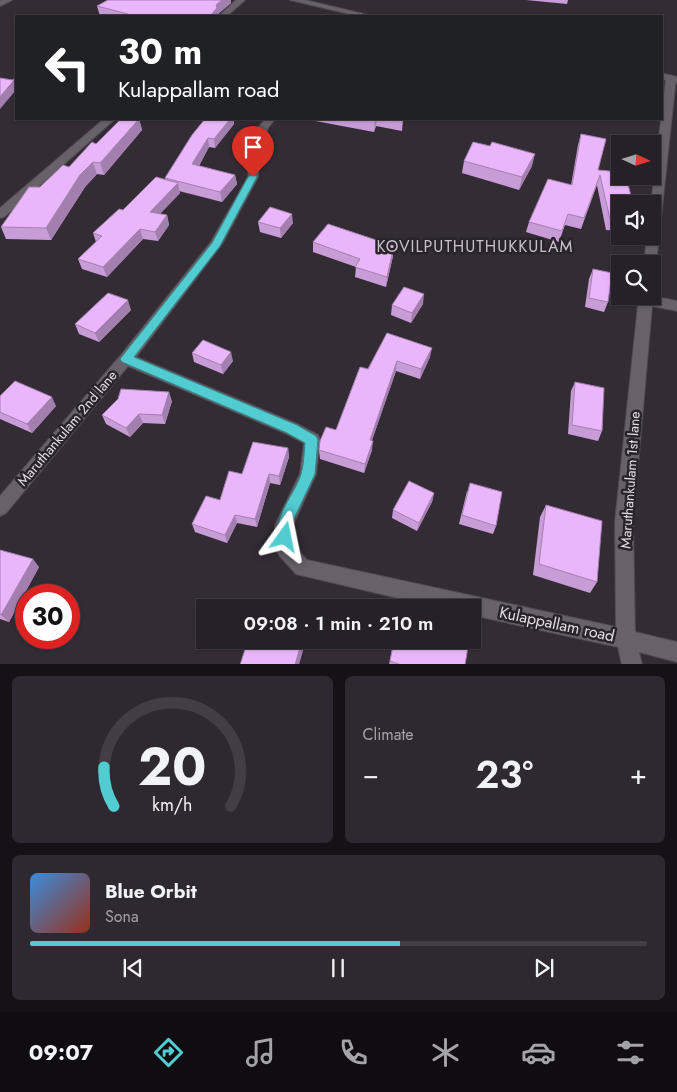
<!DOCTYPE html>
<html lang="en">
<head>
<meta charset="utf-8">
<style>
  body { margin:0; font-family:Jost,sans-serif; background:#2e2930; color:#f1f3f6; height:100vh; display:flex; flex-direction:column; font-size:19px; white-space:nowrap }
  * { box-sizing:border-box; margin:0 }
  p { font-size:16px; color:#a4a3a8 }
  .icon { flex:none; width:28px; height:28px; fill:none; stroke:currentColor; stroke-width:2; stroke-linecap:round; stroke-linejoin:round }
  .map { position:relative; height:664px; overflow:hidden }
  .panel { display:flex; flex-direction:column; gap:12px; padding:12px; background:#151216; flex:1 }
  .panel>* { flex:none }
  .top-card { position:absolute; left:15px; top:15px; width:648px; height:105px; border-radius:0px; box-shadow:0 1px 4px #0004,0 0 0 1px #423e45; background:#202124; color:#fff; overflow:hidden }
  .needle { width:32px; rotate:94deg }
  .controls { position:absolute; left:611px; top:135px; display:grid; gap:10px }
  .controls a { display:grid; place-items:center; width:50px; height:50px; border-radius:0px; background:#262128; box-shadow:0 1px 4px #0004,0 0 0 1px #423e45; font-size:25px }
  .speed { position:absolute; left:15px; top:584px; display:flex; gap:10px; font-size:25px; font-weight:700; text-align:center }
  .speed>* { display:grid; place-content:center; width:65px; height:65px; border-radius:50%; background:#262128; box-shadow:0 1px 4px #0004,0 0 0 1px #423e45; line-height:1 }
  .speed .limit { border:8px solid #d22; background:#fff; color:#111 }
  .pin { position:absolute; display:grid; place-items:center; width:42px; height:42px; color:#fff; margin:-51px -21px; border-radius:50% 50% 50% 0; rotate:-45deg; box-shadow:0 0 5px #0007 }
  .pin .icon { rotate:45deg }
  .me { position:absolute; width:55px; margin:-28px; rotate:12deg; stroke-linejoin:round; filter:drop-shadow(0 0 4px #0008) }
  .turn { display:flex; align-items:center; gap:18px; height:105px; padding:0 20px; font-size:22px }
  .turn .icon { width:65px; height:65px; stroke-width:2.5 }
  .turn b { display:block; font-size:35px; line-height:42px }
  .big { font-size:38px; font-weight:600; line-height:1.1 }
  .panel .widget { flex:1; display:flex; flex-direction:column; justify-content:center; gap:8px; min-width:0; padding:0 18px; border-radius:8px; background:#2e2930 }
  .panel .dial { align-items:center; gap:0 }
  .dial svg { height:130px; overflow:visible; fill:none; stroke:#423e45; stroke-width:7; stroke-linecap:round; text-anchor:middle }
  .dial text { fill:#f1f3f6; stroke:none }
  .song { display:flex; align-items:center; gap:15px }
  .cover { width:60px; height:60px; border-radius:8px; background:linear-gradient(135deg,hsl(210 70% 55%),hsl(10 70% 35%)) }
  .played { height:5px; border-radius:2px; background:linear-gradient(90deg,#51ccd1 60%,#423e45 60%) }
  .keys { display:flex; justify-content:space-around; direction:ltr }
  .heat { display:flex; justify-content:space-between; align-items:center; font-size:28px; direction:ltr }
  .panel .tiles { flex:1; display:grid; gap:12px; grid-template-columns:1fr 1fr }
  .widget:last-child { grid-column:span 2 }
  .trip { position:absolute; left:196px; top:599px; width:285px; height:50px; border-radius:0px; background:#262128; box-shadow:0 1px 4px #0004,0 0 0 1px #423e45; font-weight:600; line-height:50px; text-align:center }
  .tab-bar { display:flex; height:80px; justify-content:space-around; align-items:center; background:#0f0d10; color:#a4a3a8 }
  .tab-bar .icon { width:35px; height:35px }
  .tab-bar .on { color:#51ccd1 }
  .tab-bar b { font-size:22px; color:#f1f3f6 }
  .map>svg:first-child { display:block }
</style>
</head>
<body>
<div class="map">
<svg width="677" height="665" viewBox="0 0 677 665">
  <rect width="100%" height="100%" fill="#332c35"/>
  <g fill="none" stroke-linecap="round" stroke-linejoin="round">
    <defs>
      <path id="minor" d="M2,0H12L0,6V1Z
        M236,0H245L227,16H219Z
        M671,75L676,78L656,264L652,268V264H644L647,236H652L651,204L666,78Z
        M104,119H115L4,217L0,218V208Z
        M265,119H275L268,128L259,157L258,177L222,244L136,357L297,424L318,435L320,440L316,474L293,525L294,546L307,560L616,627L615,522L639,296H652L677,301V311L652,306L633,522L635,632L677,642V662L639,652L642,665H622L618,647L472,615V608H440L296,574L279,555L276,549L275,525L300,474L304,443L287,434L128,366L6,513L0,516V496L121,355L211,242L248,177L249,157L258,128Z"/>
      <path id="tertiary" d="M290,0H305L372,16H358Z
        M661,73L677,77V83L661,79Z"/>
    </defs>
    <use href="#minor" stroke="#4f4951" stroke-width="2"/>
    <use href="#tertiary" stroke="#4f4951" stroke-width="2"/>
    <use href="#minor" fill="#68616a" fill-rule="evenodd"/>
    <use href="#tertiary" fill="#68616a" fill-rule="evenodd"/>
  </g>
  <path fill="#c89dd7" d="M108,0H231V3L218,14V16H100L97,6Z
    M526,0H568L567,4Z
    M139,119L142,130L104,175L97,174L85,187L51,240L6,239L1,227L40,187L69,167L96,144Z
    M205,119H234V124L215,148L209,147L199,166L235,175L237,184L222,202L179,191L180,193L160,214L167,215L169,225L158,241L143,239L107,277L82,269L78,259L96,242L93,233L123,210L165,180V178Z
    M309,119H403L402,131L376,126L374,132L310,120Z
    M581,134L598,170L620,204V231L606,230L597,185L581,229L565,225L559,242L526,232L529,222L571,185L578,145Z
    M490,146L532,166L519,190L462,173L464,161Z
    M258,222L293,223L281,238L260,232Z
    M313,242L393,256L386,287L355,277L356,267L313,252Z
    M593,269L608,302L604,312L585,307L589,279Z
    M423,304L411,323L391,315L392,305Z
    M131,310L99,342L79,334L75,324Z
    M387,333L430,357L420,379L396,371L372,440V450L364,473L320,459L319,450L336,430Z
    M192,353L233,361L223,374L194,362Z
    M575,382L602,431L598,441L568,434L571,391Z
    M0,396L56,406L32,433L0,419Z
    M118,399L172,401L165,424L143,423L130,437L106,424L102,415Z
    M288,448L289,457L280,485L270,483L257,527L237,523L227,543L195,532L192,524L220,500L242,474Z
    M467,491L496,526L493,534L459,524Z
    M434,493L432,502L417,531L392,518L393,510Z
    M546,505L597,582L590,593L533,575L540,517Z
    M0,550L39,567L9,622L0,619Z
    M394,640L465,665H389Z"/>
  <path fill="#a37faf" d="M222,0H231V3L218,14V16H210L216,5Z
    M16,79V90L0,109V97Z
    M139,119L142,130L104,175L100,163Z
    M230,119H234V124L215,148L214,139Z
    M375,119H377L376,126L374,132Z
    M208,138L209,147L194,174L192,164Z
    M535,154L532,166L519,190L522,177Z
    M93,162L97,174L85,187L51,240L46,228L80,175Z
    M235,175L237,184L222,202L220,192Z
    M178,183L180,193L152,222L150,212Z
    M292,214L293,223L281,238L280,228Z
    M167,215L169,225L158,241L155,232Z
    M140,229L143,239L107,277L103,267Z
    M394,246L393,256L386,287L387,277Z
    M424,294L423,304L411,323L412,313Z
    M128,300L131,310L99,342L95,333Z
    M432,348L430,357L420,379L421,369Z
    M231,352L233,361L223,374L221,365Z
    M397,361L396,371L369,449L370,440Z
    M169,392L172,401L165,424L162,415Z
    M52,397L56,406L32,433L27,424Z
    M139,414L143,423L130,437L126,428Z
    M373,441L372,450L364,473L365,464Z
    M288,448L289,457L280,485L279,476Z
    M269,474L270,483L257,527L255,519Z
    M434,493L432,502L417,531L419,523Z
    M235,515L237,523L227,543L225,535Z
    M33,559L39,567L9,622L1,615Z
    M302,640H306L299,665H295Z"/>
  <path fill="#e9b6fa" stroke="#a37faf" d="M108,0H222L216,5L217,8L210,16H124L128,14L97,6Z
    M360,14L374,16H358Z
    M0,78L12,80L16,78L0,97Z
    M121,119H139L100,163L93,162L80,175L46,228L1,227L29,187H40L63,165L69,167L92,142L96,144Z
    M205,119H230L214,139L208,138L192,164L235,175L220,192L165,178L192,135Z
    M581,134L606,139L598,170L620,172V176H626L633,204H620V220L610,219L600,175L584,218L568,214L562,231L529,222L548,179L572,185Z
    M473,142L490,146L492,142L535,154L522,177L464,161Z
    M156,177L178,183L150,212L167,215L155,232L140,229L103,267L78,259L102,236L93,233L119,209L123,210Z
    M270,207L292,214L280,228L258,222Z
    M328,224L394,246L387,277L355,267L360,259L313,242Z
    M593,269L612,273L608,302L589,298Z
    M404,287L424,294L412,313L392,305Z
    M108,293L128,300L95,333L75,324Z
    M387,333L432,348L421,369L397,361L370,440L373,441L365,464L319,450L320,441L326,427L336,430L360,367L368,369Z
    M203,340L231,352L221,365L192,353Z
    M15,381L52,397L27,424L0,412V396Z
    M575,382L604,388L602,431L572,425Z
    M121,389L169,392L162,415L139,414L126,428L102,415L118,399Z
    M253,442L288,448L279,476L269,474L255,519L235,515L225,535L192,524L206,496L220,500L229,471L242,474Z
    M409,481L434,493L419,523L393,510Z
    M470,483L502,492L496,526L462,515Z
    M546,505L602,521L597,582L539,564Z
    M0,550L33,559L1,615L0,614Z
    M402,598L437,608H400Z
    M248,640H302L295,665H240Z
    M394,640H469L465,665H401L390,661Z"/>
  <path fill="#51ccd1" stroke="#358588" d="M253,174L257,177L220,246L134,357L297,425L316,436L318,440L315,474L291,525L292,537L290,542L285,544L280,542C270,519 295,495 301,474C304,464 304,452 305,443L287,433L122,362L120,359L212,243L248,177Z"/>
  <g text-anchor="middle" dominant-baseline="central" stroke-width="5" stroke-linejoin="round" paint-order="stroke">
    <g font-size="14" fill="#e2dee4" stroke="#29232b">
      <text transform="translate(67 428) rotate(-50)">Maruthankulam 2nd lane</text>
      <text transform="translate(630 480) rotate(-86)">Maruthankulam 1st lane</text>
    </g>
    <g font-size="16" letter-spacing="1" fill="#c9c0cc" stroke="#29232b">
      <text x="475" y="246">KOVILPUTHUTHUKKULAM</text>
    </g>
    <g font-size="16" fill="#e2dee4" stroke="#29232b">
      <text transform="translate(557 624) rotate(12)">Kulappallam road</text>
    </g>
  </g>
</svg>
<div class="controls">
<a><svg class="needle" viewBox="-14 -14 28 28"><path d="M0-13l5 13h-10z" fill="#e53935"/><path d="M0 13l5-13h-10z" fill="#a4a3a8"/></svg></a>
<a><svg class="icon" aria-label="sound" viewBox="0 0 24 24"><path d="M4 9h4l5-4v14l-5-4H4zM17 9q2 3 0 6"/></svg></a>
<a><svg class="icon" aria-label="search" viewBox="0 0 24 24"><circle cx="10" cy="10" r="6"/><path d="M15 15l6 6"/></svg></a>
</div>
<div class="speed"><div class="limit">30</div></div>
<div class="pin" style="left:253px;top:177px;background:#d93025"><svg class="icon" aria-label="arrive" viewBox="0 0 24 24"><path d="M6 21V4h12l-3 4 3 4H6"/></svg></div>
<svg class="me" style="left:285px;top:537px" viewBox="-20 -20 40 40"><path d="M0-17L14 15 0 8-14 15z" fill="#51ccd1" stroke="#fff" stroke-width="4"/></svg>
<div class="trip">09:08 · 1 min · 210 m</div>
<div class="top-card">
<div class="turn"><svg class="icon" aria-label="left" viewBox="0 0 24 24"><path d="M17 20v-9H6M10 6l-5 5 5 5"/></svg><div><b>30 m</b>Kulappallam road</div></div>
</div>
</div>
<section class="panel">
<div class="tiles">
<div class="widget dial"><svg viewBox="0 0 100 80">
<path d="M14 69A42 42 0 1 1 86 69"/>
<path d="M14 69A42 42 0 0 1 8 45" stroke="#51ccd1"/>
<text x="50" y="56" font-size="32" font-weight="700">20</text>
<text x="50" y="72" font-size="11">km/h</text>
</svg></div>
<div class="widget"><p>Climate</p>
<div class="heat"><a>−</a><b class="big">23°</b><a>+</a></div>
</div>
<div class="widget">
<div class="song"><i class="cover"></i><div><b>Blue Orbit</b><p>Sona</p></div></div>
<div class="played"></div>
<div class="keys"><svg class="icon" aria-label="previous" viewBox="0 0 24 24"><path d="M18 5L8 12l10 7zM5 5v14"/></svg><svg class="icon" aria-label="pause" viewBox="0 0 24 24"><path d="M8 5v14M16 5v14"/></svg><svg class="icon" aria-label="next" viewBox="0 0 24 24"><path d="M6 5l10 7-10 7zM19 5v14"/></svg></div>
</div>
</div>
</section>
<nav class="tab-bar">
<b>09:07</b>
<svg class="icon on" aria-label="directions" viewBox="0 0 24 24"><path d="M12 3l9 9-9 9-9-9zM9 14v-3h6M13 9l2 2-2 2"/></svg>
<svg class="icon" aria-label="music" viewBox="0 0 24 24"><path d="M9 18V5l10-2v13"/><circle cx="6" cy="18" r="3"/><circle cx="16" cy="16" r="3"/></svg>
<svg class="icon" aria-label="phone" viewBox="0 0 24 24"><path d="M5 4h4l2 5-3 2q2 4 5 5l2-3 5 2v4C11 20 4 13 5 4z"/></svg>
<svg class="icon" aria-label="climate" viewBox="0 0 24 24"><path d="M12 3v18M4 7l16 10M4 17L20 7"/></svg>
<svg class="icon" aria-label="car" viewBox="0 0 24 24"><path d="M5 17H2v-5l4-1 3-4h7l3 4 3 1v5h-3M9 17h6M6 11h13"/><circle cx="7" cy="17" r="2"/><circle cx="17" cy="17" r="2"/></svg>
<svg class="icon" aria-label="filters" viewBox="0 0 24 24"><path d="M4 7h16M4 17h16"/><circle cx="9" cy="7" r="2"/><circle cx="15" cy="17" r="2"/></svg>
</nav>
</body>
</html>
